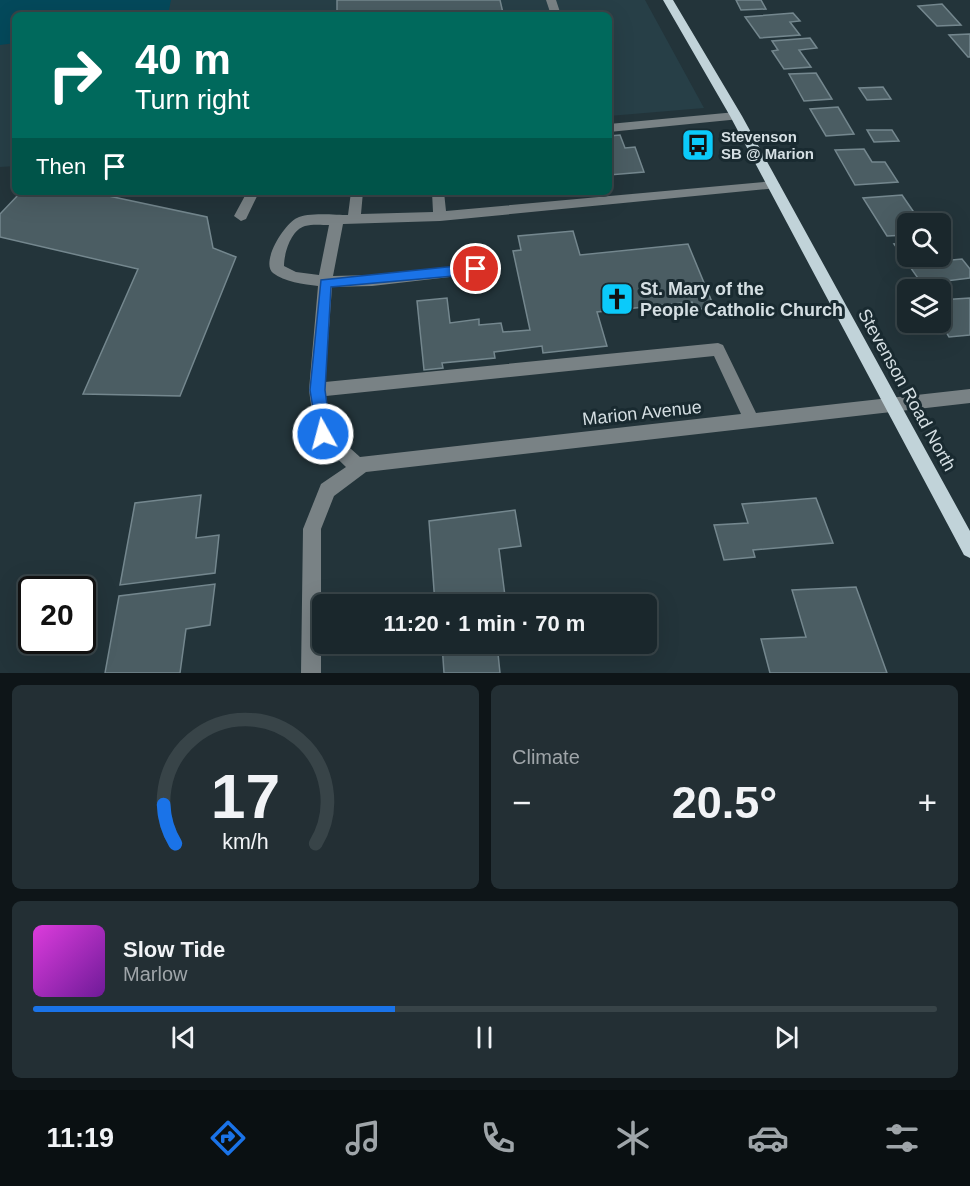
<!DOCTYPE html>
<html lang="en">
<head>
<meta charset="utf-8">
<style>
  body { margin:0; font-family:Helvetica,sans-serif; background:#232f34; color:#f1f3f6; height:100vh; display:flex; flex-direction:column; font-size:22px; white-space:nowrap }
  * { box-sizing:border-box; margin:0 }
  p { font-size:20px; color:#9fa5a9 }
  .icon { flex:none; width:33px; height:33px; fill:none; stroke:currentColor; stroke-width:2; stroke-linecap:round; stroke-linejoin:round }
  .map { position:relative; height:673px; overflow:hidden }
  .drawer { display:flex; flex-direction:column; gap:12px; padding:12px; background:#0e1518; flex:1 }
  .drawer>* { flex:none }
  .guide { position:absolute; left:12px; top:12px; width:600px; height:183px; border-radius:9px; box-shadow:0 6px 24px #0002,0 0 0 2px #384448; background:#00695c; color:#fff; overflow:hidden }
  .controls { position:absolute; left:897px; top:213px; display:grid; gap:12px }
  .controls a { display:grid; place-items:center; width:54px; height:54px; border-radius:9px; background:#1a272c; box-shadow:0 6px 24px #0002,0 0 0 2px #384448; font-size:30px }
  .speed { position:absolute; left:18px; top:576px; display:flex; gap:12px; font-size:30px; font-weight:700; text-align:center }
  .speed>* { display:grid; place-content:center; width:78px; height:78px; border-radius:50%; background:#1a272c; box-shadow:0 6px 24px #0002,0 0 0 2px #384448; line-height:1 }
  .speed .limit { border:3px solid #111; border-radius:9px; background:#fff; color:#111 }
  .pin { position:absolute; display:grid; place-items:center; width:51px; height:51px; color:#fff; margin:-26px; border:3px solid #fff; border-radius:50%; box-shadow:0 2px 6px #0007 }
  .me { position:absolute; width:66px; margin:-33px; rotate:353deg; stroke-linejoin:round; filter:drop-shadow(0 0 4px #0008) }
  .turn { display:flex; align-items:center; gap:21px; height:126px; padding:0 24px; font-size:27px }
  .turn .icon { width:78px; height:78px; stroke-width:2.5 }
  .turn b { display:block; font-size:42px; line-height:51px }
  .then { display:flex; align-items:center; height:57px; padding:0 24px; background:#0003; gap:12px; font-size:22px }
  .big { font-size:45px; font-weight:600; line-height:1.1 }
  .drawer .tile { flex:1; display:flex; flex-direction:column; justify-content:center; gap:9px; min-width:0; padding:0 21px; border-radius:9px; background:#232f34 }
  .drawer .dial { align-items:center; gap:0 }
  .dial svg { height:156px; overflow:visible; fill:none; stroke:#384448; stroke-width:7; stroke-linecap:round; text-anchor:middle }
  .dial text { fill:#f1f3f6; stroke:none }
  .song { display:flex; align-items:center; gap:18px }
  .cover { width:72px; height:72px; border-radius:9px; background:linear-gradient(135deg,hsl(300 70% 55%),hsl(280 70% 35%)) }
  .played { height:6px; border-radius:3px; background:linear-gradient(90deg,#1a73e8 40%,#384448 40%) }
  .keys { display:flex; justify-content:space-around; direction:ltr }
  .heat { display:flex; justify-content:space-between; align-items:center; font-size:33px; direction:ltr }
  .drawer .tiles { flex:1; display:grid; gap:12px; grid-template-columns:1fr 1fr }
  .tile:last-child { grid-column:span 2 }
  .trip { position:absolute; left:312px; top:594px; width:345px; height:60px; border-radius:9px; background:#1a272c; box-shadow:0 6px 24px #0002,0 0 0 2px #384448; font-weight:600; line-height:60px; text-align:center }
  .dock { display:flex; height:96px; justify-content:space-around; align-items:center; background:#0a1012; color:#9fa5a9 }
  .dock .icon { width:42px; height:42px }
  .dock .current { color:#1a73e8 }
  .dock b { font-size:27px; color:#f1f3f6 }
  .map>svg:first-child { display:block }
</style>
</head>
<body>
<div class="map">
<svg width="970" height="673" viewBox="0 0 970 673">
  <rect width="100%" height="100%" fill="#23343a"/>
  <path fill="#273f47" d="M0,0H645L704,108L609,116V15H15V166L0,167Z"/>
  <path fill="#04495b" d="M0,0H171L168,15H15V43L0,45Z"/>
  <path fill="#4b5d63" stroke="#74878e" stroke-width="1.5" d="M337,0H500L503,13L337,15Z
    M736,0H761L766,9L741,10Z
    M942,4L961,25L937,26L918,6Z
    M793,13L800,21L790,22L800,35L760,38L745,17Z
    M970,34V57H968L949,35Z
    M810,38L817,48L799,50L811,67L784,69L772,51L778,50L772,41Z
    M816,73L832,99L804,101L789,74Z
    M883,87L891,99L867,100L859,88Z
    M838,107L854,134L826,136L810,109Z
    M867,130H892L899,141L874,142Z
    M620,135L625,148L635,147L644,172L609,175V136Z
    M864,149L872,162H885L898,182L855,185L835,150Z
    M21,192H90L207,217L213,248L236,257L180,396L83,394L138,269L0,237V214Z
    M902,195L922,224H908V235L887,236L863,198Z
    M573,231L580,255L688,244L714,307L695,310L692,302L597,312L607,346L543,353L542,346L494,352L495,358L442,363L443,368L424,370L417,301L447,298L450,323L479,319V325L501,323L503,332L530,330L513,251L521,250L518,236Z
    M908,243V256H937L941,261L962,259L970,269V278L922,284L894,244Z
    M970,298V335L949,337L940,322V300Z
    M201,495L196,538L219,535L215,573L120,585L135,503Z
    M816,498L833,543L753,550L755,557L724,560L714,525L748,523L742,504Z
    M515,510L521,546L499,549L505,596L435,604L429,521Z
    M215,584L210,625L186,629L180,673H105L119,596Z
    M856,587L887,673H770L761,639L806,637L792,590Z
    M442,644H497L500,673H444Z"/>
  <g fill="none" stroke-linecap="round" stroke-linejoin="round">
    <path fill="#798285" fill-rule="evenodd" d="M546,0H556L561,15H551Z
      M736,112L740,113V119L609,132V124Z
      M774,181L780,185L778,188L440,221L343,224L333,276L372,275L476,264L483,269L476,274L372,286L332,287L325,382L718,343L723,345L756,413L970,389V403L366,472L334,496L321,529V673H301L303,529L321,484L346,467L317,439L315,434L309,390L318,286C304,284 284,282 273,273C260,262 285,223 297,218C307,212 336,215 348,215L351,192H363L361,214L433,212L432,192H444L446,211ZM329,225L319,275L296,272L284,266C284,253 291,230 305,226C312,224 322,225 329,225ZM714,356L741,414L360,457L331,431L326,396Z
      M247,192H259L246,219L241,221L234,216Z"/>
    <path fill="#c1d3d9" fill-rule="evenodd" d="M663,0H673L742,116L970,531V558L964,555L730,116Z"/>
  </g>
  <path fill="#1a73e8" stroke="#114b97" stroke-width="1.5" d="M476,264L482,269L476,274L331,287L325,390L331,434L329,439H318L310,390L321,280Z"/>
  <defs>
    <symbol id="bus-square" viewBox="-11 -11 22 22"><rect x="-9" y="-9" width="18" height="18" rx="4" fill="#0bcafa" stroke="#192a30"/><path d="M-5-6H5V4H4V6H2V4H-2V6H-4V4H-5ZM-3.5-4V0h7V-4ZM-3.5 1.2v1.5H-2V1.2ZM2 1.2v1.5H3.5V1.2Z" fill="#111"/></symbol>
    <symbol id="church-square" viewBox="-11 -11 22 22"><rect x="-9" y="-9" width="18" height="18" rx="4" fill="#0bcafa" stroke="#192a30"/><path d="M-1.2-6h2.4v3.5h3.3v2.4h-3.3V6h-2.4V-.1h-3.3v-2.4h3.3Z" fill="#111"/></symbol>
  </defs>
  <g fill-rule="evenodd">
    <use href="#bus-square" x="679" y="126" width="38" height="38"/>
    <use href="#church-square" x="598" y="280" width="38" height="38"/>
  </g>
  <g text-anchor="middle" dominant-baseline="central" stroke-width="6" stroke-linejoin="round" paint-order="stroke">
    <g font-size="15" font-weight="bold" fill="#d5dfe3" stroke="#192a30" text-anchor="start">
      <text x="721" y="136">Stevenson<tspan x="721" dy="17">SB @ Marion</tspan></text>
    </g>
    <g font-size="18" font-weight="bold" fill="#d5dfe3" stroke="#192a30" text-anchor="start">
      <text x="640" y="289">St. Mary of the<tspan x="640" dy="21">People Catholic Church</tspan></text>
    </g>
    <g font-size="18" fill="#d5dfe3" stroke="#192a30">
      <text transform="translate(907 390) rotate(61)">Stevenson Road North</text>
      <text transform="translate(642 413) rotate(-6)">Marion Avenue</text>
    </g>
  </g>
</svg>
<div class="controls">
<a><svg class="icon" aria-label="search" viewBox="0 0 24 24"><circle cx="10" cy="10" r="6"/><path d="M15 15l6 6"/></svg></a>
<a><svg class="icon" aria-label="layers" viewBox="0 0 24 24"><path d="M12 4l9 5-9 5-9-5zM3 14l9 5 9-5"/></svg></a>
</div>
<div class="speed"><div class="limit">20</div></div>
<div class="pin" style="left:476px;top:269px;background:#d93025"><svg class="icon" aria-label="arrive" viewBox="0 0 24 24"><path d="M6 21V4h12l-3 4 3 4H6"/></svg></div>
<svg class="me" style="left:323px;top:434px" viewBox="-20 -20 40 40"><circle r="17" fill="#1a73e8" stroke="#fff" stroke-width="3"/><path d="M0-11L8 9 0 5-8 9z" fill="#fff"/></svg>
<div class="trip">11:20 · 1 min · 70 m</div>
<div class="guide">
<div class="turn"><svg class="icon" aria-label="right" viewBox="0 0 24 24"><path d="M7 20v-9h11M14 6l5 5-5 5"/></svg><div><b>40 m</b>Turn right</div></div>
<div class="then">Then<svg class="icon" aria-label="arrive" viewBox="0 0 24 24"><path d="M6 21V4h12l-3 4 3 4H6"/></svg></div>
</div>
</div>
<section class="drawer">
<div class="tiles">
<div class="tile dial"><svg viewBox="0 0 100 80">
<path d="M14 69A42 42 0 1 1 86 69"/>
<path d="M14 69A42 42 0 0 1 8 49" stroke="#1a73e8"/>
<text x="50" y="56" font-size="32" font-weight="700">17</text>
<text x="50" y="72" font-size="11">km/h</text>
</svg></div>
<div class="tile"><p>Climate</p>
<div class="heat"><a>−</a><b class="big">20.5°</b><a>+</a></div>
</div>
<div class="tile">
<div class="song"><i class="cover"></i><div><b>Slow Tide</b><p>Marlow</p></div></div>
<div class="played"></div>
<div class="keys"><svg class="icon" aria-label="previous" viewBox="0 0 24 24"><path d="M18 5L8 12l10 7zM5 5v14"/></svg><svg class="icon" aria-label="pause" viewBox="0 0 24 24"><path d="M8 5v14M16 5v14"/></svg><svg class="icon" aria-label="next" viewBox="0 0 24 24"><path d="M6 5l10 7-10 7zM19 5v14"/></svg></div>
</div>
</div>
</section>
<nav class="dock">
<b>11:19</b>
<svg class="icon current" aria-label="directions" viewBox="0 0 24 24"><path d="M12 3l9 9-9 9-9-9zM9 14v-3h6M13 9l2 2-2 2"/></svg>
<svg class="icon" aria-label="music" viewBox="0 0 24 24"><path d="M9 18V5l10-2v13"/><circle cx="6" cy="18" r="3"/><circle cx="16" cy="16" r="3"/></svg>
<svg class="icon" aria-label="phone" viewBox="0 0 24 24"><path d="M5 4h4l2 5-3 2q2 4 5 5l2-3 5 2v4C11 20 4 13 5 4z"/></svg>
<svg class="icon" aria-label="climate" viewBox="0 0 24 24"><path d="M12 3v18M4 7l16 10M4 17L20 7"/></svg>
<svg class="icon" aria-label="car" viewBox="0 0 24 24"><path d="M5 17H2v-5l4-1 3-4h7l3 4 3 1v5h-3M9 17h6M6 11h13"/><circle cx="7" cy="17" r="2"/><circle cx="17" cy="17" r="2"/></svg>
<svg class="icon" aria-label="filters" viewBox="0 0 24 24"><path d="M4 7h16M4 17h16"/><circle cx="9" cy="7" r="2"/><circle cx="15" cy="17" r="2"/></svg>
</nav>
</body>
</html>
